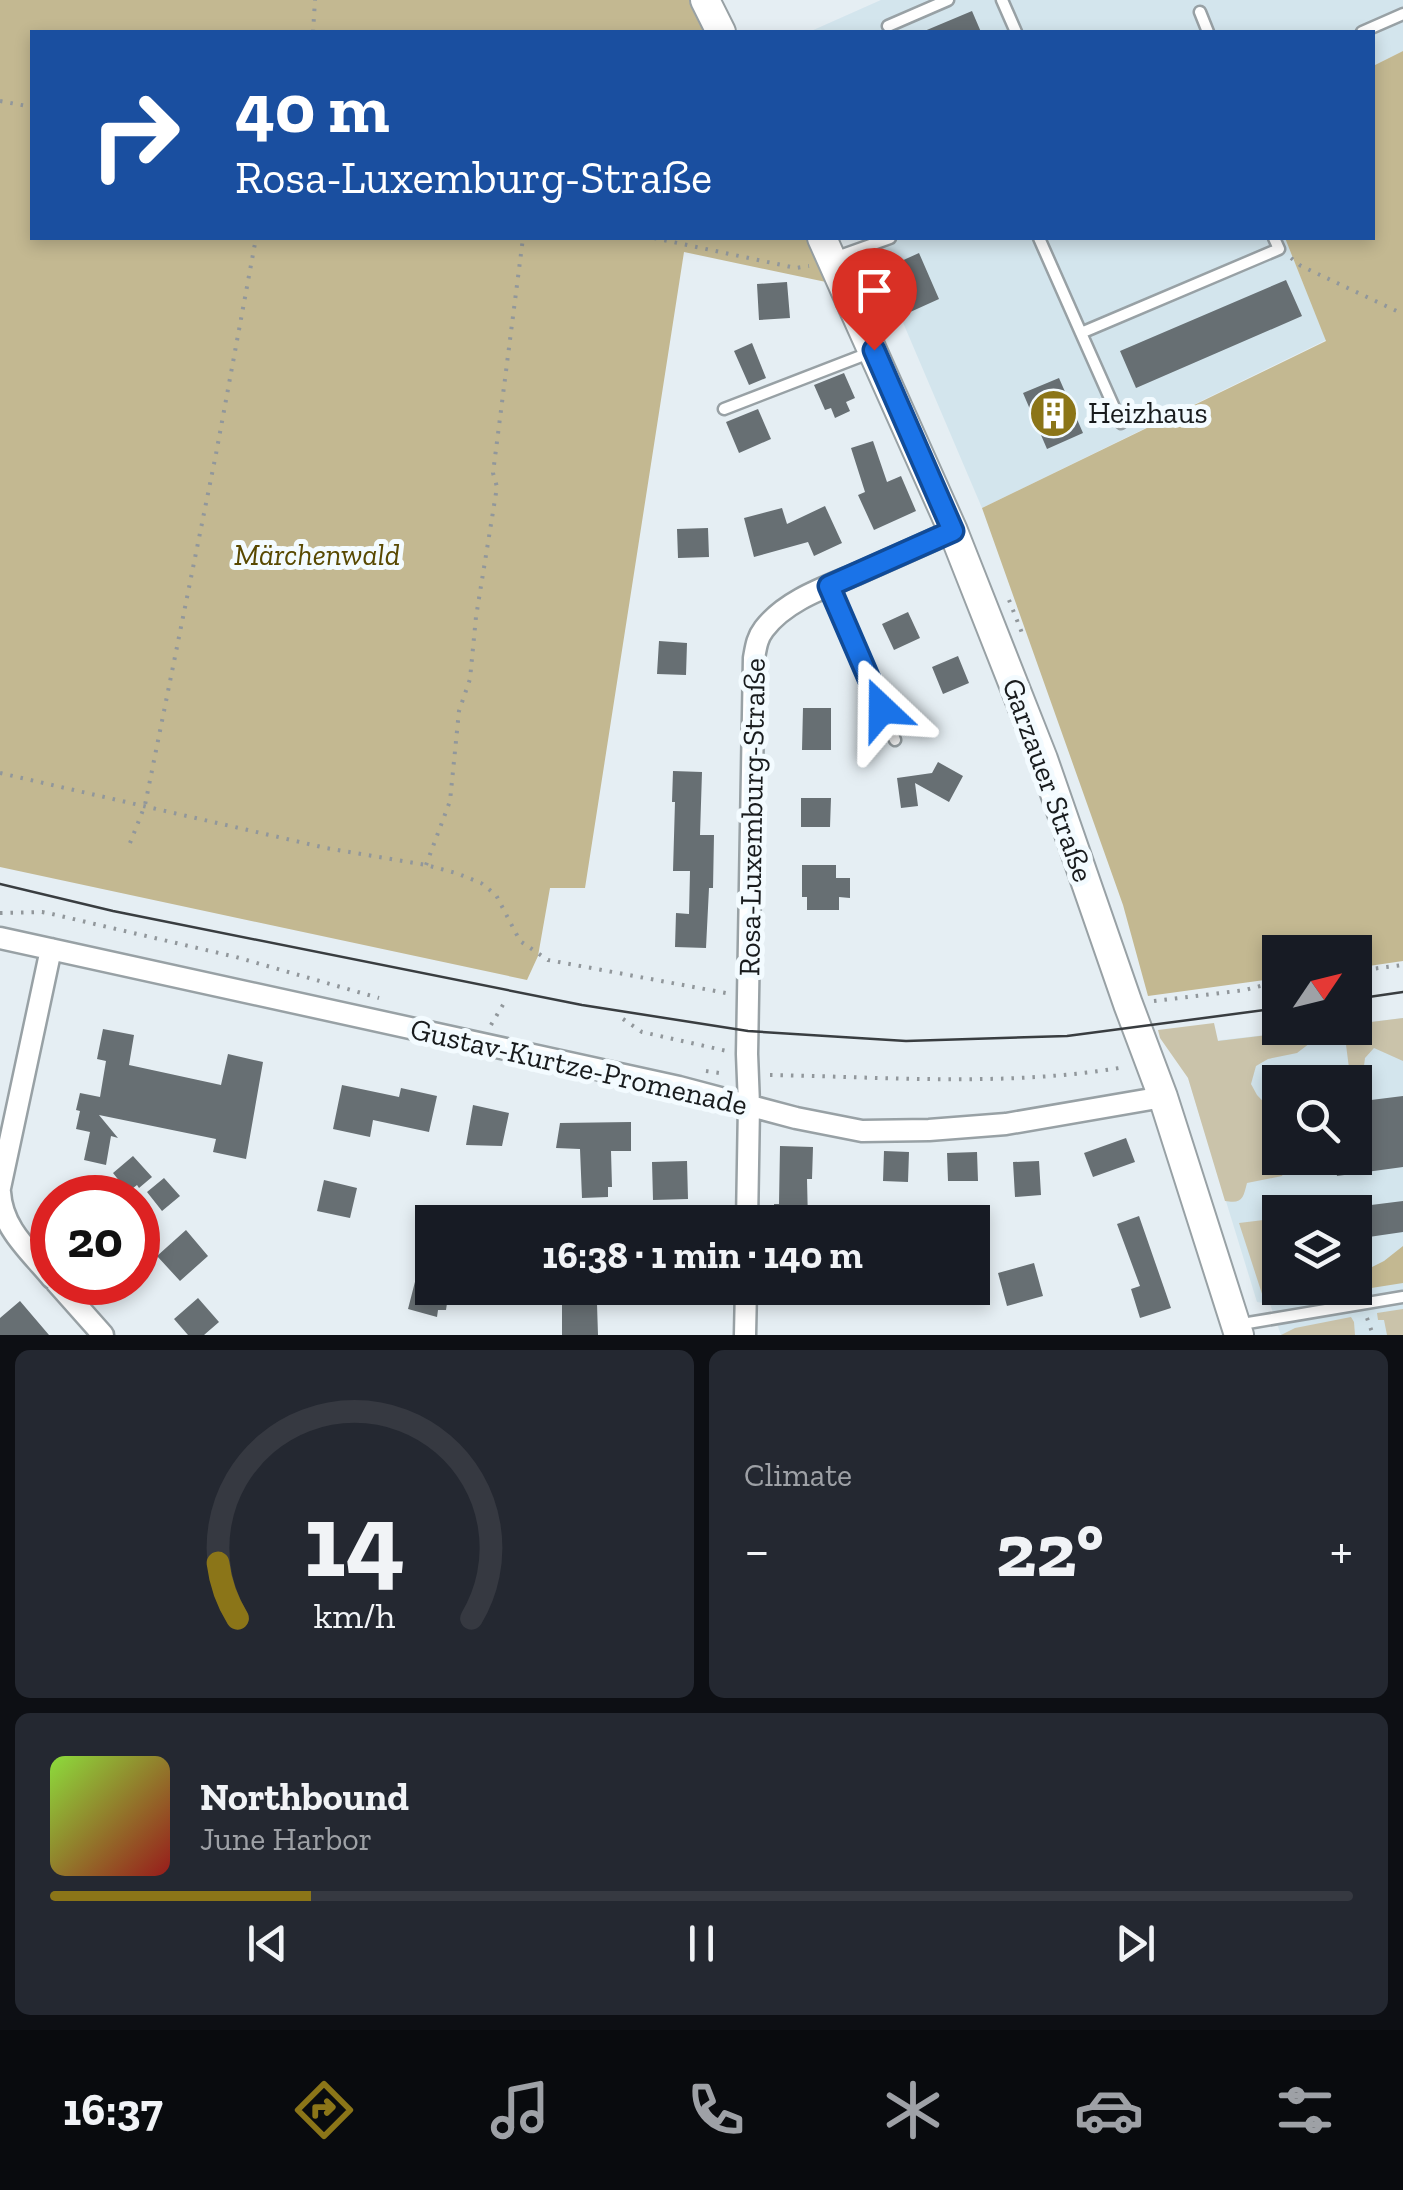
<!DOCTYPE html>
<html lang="en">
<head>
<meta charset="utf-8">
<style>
  body { margin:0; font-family:"Zilla Slab",serif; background:#242831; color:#f1f3f6; height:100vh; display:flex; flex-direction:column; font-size:38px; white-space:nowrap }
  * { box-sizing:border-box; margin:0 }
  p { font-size:32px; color:#9ea1a6 }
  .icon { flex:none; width:55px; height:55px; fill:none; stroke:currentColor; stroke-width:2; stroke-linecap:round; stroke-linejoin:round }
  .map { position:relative; height:1335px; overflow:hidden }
  .sheet { display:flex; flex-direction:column; gap:15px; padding:15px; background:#0d0f14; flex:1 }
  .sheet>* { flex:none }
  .guide { position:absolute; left:30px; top:30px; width:1345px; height:210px; border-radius:0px; box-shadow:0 5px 15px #0003; background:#1a4fa0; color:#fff; overflow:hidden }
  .needle { width:65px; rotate:55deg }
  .controls { position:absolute; left:1262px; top:935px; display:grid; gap:20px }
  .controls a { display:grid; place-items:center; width:110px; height:110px; border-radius:0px; background:#171b24; box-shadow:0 5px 15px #0003; font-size:50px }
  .speed { position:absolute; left:30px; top:1175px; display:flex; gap:20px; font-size:50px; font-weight:700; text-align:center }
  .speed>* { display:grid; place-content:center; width:130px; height:130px; border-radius:50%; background:#171b24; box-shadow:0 5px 15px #0003; line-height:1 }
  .speed .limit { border:15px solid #d22; background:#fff; color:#111 }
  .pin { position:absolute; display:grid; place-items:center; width:85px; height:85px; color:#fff; margin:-102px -42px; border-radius:50% 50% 50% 0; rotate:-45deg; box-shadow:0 0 10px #0007 }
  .pin .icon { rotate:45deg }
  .me { position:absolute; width:110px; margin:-55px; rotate:337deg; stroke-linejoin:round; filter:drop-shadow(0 0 8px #0008) }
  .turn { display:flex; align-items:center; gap:35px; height:210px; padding:0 40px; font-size:45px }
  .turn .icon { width:130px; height:130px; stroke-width:2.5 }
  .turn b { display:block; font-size:70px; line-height:85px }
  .big { font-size:75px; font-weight:700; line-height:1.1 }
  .sheet .card { flex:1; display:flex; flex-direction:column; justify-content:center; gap:15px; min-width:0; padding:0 35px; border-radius:15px; background:#242831 }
  .sheet .dial { align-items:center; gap:0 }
  .dial svg { height:260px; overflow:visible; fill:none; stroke:#363941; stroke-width:7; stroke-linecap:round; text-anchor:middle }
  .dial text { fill:#f1f3f6; stroke:none }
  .song { display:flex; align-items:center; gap:30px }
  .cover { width:120px; height:120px; border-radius:15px; background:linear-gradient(135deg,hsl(90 70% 55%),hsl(0 70% 35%)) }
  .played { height:10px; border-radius:5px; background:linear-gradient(90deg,#8b7518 20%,#363941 20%) }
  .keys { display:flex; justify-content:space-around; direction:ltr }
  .heat { display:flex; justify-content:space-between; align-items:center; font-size:55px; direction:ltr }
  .sheet .tiles { flex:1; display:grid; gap:15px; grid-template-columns:1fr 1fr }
  .card:last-child { grid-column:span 2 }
  .trip { position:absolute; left:415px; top:1205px; width:575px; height:100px; border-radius:0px; background:#171b24; box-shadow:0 5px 15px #0003; font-weight:700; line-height:100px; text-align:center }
  .tab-bar { display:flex; height:160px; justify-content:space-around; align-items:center; background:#090b0e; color:#9ea1a6 }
  .tab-bar .icon { width:70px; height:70px }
  .tab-bar .selected { color:#8b7518 }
  .tab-bar b { font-size:45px; color:#f1f3f6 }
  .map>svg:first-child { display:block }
</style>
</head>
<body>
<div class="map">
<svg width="1403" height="1335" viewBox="0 0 1403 1335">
  <rect width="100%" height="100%" fill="#e5eef3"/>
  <path fill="#d3e5ed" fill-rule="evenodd" d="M881,0H1403V51L1373,66L1372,32H809Z
    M867,238H1285L1326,340L982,508Z
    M1403,1018V1335H1281L1270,1304L1257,1302L1178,1045L1327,1028H1355V1024ZM1280,1082H1355V1158H1280ZM1280,1212H1355V1288H1280Z"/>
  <path fill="#cac3aa" d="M1403,1018V1061L1374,1048L1365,1058L1364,1066L1349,1068L1345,1037L1314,1040L1297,1053L1268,1059L1256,1066L1251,1084L1257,1095L1280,1119V1130L1266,1132L1270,1164L1289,1162L1282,1176L1247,1183C1243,1198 1243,1204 1225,1201L1188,1078L1160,1038L1158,1030L1214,1023L1218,1041L1327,1028H1355V1024Z
    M1280,1218V1282L1273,1295L1263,1297L1239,1223Z
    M1403,1309V1335H1387L1384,1320H1378L1377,1313Z
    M1351,1317L1354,1322L1355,1335H1281L1295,1328Z"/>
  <path fill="#c3b891" d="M0,0H698L713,32H32V238H806L826,282L684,252L585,888H550L538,956L527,980L0,867Z
    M1403,51V961L1355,968V952H1280V978L1148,996L1123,905L982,508L1326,341L1285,238H1372L1373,66Z
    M1403,1246V1283L1270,1304L1280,1282V1288H1355V1265L1370,1268L1384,1261Z"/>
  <path fill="#676f73" d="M972,11L981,32H922Z
    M919,253L939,299L908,313L888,267Z
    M1286,280L1302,316L1136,388L1120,351Z
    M787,282L790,318L759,320L757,284Z
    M752,343L766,378L749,385L734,351Z
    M844,373L855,398L846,402L850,411L835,418L831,408L825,410L814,385Z
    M1059,378L1083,433L1047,449L1023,393Z
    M758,409L771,439L739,453L726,422Z
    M873,441L887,482L901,476L916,511L874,530L858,495L865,492L851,448Z
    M825,506L842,543L814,556L808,542L754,557L744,518L782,508L787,524Z
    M708,528L709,557L678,558L677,529Z
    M908,612L920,638L894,650L882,624Z
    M659,641L687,643L686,675L657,674Z
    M958,656L969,683L943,694L932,667Z
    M803,708H831V750H802Z
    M938,762L963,776L949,802L915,783L918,806L901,808L897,778L932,773Z
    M673,771L702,772L700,835H714L713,888H709L706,948L675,947L676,913L689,914L690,871H673L675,802H672Z
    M801,798H831L830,827H801Z
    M802,865H836V878H850V898L839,897V910H807V897H802Z
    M103,1029L134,1035L129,1065L221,1085L228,1054L263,1062L246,1159L213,1152L216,1139L99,1115L118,1138L111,1136L106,1165L84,1160L90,1132L76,1129L80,1111L76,1110L80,1093L100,1097L106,1061L97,1059Z
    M342,1085L399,1097L401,1088L437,1096L429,1132L373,1120L370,1137L333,1129Z
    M1403,1096V1167L1337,1176L1334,1158H1355V1102Z
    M473,1105L509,1113L502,1146L466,1145Z
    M631,1122V1151H611L612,1187H608V1197L582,1198L580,1149L556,1148L560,1123Z
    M1126,1138L1135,1162L1093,1177L1084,1153Z
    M780,1146L813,1147L812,1179H807L808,1222H775L774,1204H779Z
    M884,1151L909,1152L908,1182L883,1181Z
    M977,1152L978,1181H948L947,1153Z
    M133,1156L152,1177L139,1188L137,1185L128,1192L113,1173Z
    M687,1161L688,1199L653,1200L652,1162Z
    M1039,1161L1041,1195L1015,1197L1013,1162Z
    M164,1178L180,1196L162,1211L147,1192Z
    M324,1180L357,1188L350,1218L317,1211Z
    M1403,1201V1232L1355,1239V1207Z
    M1139,1216L1171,1308L1140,1318L1131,1289L1140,1286L1117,1224Z
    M186,1230L208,1256L180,1281L157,1256Z
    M426,1239H432V1288L449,1290L446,1310H438L437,1317L408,1309Z
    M1034,1263L1043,1296L1007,1306L998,1273Z
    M198,1298L219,1322L204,1335H188L174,1319Z
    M20,1301L49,1335H0V1318Z
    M597,1304L598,1335H562V1305Z"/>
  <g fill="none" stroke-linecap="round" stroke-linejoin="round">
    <defs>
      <path id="service" d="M1002,0L1016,32
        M1200,12L1208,32
        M888,26L948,0
        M1362,32L1403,14
        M1039,238L1081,333L1279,249L1274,238
        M834,258L890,238
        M1081,333L1121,423
        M724,409L869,353
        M829,585L895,740
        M1236,1325L1403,1297"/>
      <path id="minor" d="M0,938L679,1087L796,1118L862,1131L929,1130L1006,1124L1163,1097
        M0,1188L51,949
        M0,1192C2,1229 30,1251 52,1278
        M747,1222L749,1105L747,1054L754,658C756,647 757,638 764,629C786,600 826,587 859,573C890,559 922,545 953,531
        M56,1282L103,1335
        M745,1335L746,1288"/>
      <path id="tertiary" d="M705,0L721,32
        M822,238L953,531L1043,759L1128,1004L1163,1097L1239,1335"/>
    </defs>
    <use href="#service" stroke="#98a1a5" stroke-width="15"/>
    <use href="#minor" stroke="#98a1a5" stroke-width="25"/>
    <use href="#tertiary" stroke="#98a1a5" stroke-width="32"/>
    <path stroke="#91979b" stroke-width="4" stroke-dasharray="2.5 8" stroke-linecap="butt" d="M313,32L315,0
      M0,101L32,107
      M654,238L796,268L809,266
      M1291,258L1301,266L1403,314
      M1009,600L1022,633
      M0,773L326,848L426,865L456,873L481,883L496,895L520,941L548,960L726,993
      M130,843L145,805L216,454L256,238
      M426,865L450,801L459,711L470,679L476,617L497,487L493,473L523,238
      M0,913L42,912L52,914L236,957L379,998
      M1355,971L1403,965
      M1154,1001L1245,990L1280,981
      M623,1019L642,1032L727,1051
      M491,1025L507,998
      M706,1071L726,1074
      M770,1075C888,1077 1009,1087 1125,1067
      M1367,1318L1373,1335"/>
    <use href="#service" stroke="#fff" stroke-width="10"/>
    <use href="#minor" stroke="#fff" stroke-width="20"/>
    <use href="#tertiary" stroke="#fff" stroke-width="28"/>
    <path stroke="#393d40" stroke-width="2.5" d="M0,884L113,911L582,1005L748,1031L906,1041L1067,1036L1280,1008
      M1355,999L1403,992"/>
  </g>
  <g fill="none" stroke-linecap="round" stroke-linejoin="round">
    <defs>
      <path id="route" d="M874,350L953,531L829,586L882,709"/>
    </defs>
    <use href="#route" stroke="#114b97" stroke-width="25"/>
    <use href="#route" stroke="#1a73e8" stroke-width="18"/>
  </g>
  <defs>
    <symbol id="building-disc" viewBox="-11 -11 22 22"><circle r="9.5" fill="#8b7518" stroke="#f3fbff"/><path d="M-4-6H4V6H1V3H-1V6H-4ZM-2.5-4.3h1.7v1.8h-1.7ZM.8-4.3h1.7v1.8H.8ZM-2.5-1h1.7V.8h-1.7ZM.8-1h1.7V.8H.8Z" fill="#fff"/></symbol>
  </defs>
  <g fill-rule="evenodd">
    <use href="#building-disc" x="1026" y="386" width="55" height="55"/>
  </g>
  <g text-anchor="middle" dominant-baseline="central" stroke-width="10" stroke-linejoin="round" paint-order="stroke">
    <g font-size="30" fill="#181b1d" stroke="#f3fbff" text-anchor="start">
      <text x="1088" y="413">Heizhaus</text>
    </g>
    <g font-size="30" font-style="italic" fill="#584800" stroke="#f3fbff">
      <text x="317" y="555">Märchenwald</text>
    </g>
    <g font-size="30" fill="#181b1d" stroke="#f3fbff">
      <text transform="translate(1048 780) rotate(70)">Garzauer Straße</text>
      <text transform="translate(752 817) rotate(-89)">Rosa-Luxemburg-Straße</text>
      <text transform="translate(579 1067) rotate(13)">Gustav-Kurtze-Promenade</text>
    </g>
  </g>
</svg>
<div class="controls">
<a><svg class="needle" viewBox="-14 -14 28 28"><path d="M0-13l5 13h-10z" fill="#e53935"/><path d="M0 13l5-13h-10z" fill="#9ea1a6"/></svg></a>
<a><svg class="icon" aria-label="search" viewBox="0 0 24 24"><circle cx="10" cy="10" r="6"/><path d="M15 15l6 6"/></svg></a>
<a><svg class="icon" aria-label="layers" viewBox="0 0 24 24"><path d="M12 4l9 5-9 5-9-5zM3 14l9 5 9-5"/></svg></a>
</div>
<div class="speed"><div class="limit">20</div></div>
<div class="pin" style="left:874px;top:350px;background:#d93025"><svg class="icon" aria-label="arrive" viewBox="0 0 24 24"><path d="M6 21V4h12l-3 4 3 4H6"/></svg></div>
<svg class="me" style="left:882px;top:709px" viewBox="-20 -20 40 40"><path d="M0-17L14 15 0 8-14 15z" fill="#1a73e8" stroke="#fff" stroke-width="4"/></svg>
<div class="trip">16:38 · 1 min · 140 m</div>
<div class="guide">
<div class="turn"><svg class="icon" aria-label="right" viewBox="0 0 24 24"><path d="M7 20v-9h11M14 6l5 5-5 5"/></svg><div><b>40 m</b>Rosa-Luxemburg-Straße</div></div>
</div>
</div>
<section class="sheet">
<div class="tiles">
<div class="card dial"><svg viewBox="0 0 100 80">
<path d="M14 69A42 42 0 1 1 86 69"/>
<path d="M14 69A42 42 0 0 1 8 52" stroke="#8b7518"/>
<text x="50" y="56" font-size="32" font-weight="700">14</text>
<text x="50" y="72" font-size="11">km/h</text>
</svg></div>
<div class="card"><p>Climate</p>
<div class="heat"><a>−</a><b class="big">22°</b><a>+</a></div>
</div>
<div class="card">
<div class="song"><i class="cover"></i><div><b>Northbound</b><p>June Harbor</p></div></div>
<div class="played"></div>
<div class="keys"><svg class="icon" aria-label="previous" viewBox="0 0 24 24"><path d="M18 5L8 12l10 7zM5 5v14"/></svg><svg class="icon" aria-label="pause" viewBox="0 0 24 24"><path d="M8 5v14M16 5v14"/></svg><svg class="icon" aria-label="next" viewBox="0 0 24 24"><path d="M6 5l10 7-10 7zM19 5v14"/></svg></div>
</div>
</div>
</section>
<nav class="tab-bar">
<b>16:37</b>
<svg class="icon selected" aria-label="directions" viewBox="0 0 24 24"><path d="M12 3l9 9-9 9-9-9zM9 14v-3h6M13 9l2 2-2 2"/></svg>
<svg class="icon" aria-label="music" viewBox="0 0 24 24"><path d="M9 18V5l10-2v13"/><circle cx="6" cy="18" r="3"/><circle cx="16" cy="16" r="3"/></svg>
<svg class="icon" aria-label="phone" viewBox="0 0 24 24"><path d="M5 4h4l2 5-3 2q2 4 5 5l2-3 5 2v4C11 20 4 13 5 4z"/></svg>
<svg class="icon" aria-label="climate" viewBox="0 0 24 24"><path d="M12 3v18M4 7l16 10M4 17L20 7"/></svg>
<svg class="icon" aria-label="car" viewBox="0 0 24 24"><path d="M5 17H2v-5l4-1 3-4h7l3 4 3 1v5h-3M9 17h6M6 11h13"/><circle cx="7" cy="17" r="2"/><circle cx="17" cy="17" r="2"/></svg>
<svg class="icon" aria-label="filters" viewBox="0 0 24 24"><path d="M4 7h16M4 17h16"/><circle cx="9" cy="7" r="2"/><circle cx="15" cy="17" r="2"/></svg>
</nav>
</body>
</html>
